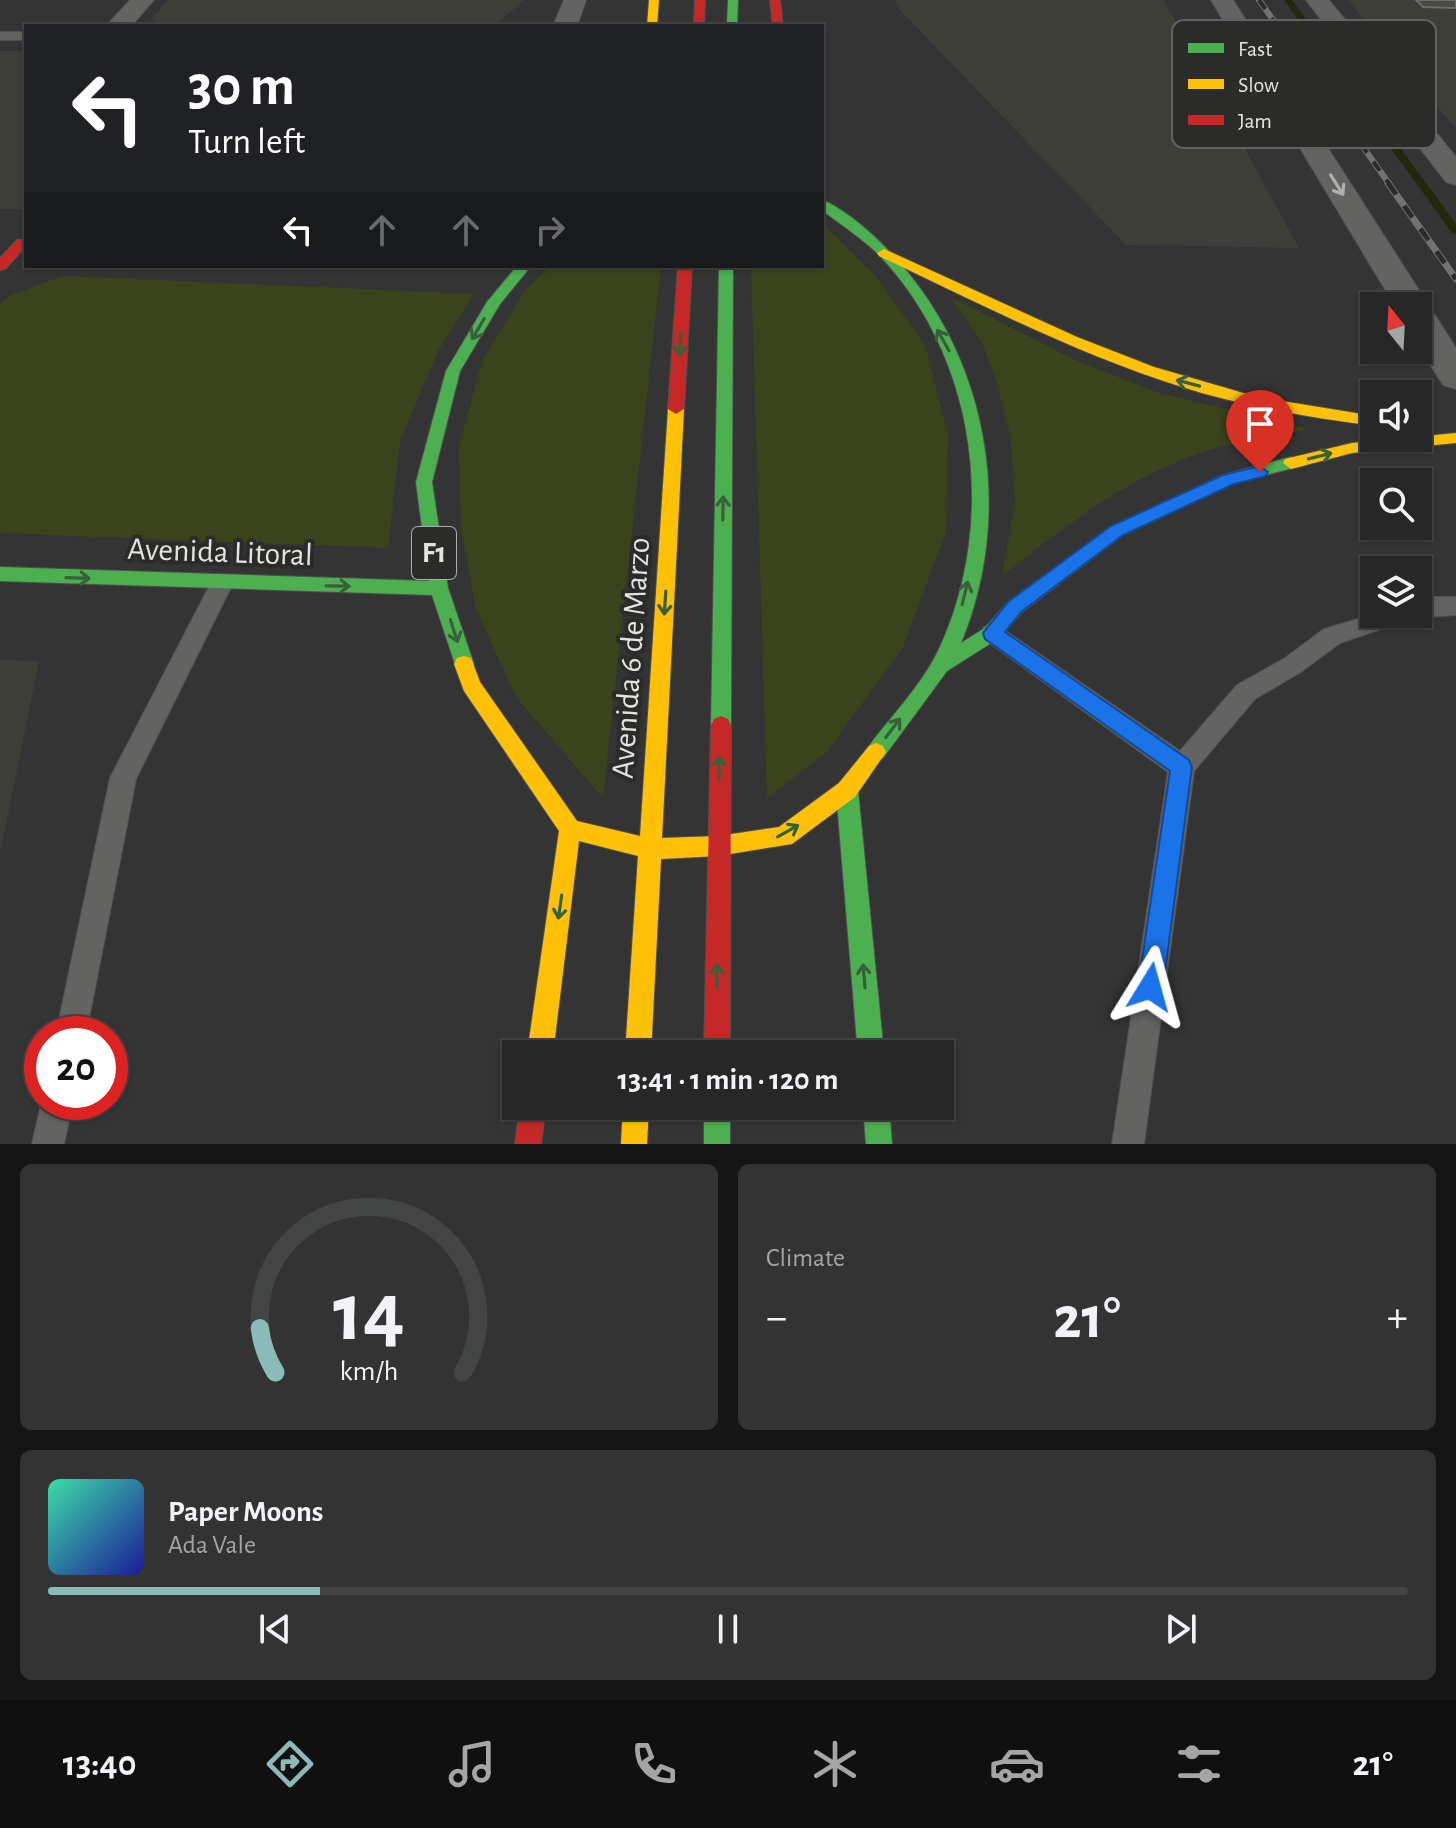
<!DOCTYPE html>
<html lang="en">
<head>
<meta charset="utf-8">
<style>
  body { margin:0; font-family:"Alegreya Sans",sans-serif; background:#333; color:#f1f3f6; height:100vh; display:flex; flex-direction:column; font-size:30px; white-space:nowrap }
  * { box-sizing:border-box; margin:0 }
  p { font-size:26px; color:#a4a5a7 }
  .icon { flex:none; width:44px; height:44px; fill:none; stroke:currentColor; stroke-width:2; stroke-linecap:round; stroke-linejoin:round }
  .map { position:relative; height:1144px; overflow:hidden }
  .side { display:flex; flex-direction:column; gap:20px; padding:20px; background:#151515; flex:1 }
  .side>* { flex:none }
  .banner { position:absolute; left:24px; top:24px; width:800px; height:244px; border-radius:0px; box-shadow:0 2px 6px #0004,0 0 0 2px #434444; background:#202124; color:#fff; overflow:hidden }
  .needle { width:52px; rotate:342deg }
  .buttons { position:absolute; left:1360px; top:292px; display:grid; gap:16px }
  .buttons a { display:grid; place-items:center; width:72px; height:72px; border-radius:0px; background:#272727; box-shadow:0 2px 6px #0004,0 0 0 2px #434444; font-size:40px }
  .speed { position:absolute; left:24px; top:1016px; display:flex; gap:16px; font-size:40px; font-weight:700; text-align:center }
  .speed>* { display:grid; place-content:center; width:104px; height:104px; border-radius:50%; background:#272727; box-shadow:0 2px 6px #0004,0 0 0 2px #434444; line-height:1 }
  .speed .limit { border:12px solid #d22; background:#fff; color:#111 }
  .pin { position:absolute; display:grid; place-items:center; width:68px; height:68px; color:#fff; margin:-82px -34px; border-radius:50% 50% 50% 0; rotate:-45deg; box-shadow:0 0 8px #0007 }
  .pin .icon { rotate:45deg }
  .me { position:absolute; width:88px; margin:-44px; rotate:8deg; stroke-linejoin:round; filter:drop-shadow(0 0 6px #0008) }
  .turn { display:flex; align-items:center; gap:28px; height:168px; padding:0 32px; font-size:36px }
  .turn .icon { width:104px; height:104px; stroke-width:2.5 }
  .turn b { display:block; font-size:56px; line-height:68px }
  .lanes { display:flex; align-items:center; height:76px; padding:0 32px; background:#0003; justify-content:center; gap:40px; direction:ltr }
  .lanes .off { opacity:.35 }
  .big { font-size:60px; font-weight:700; line-height:1.1 }
  .side .tile { flex:1; display:flex; flex-direction:column; justify-content:center; gap:12px; min-width:0; padding:0 28px; border-radius:12px; background:#333 }
  .side .dial { align-items:center; gap:0 }
  .dial svg { height:208px; overflow:visible; fill:none; stroke:#434444; stroke-width:7; stroke-linecap:round; text-anchor:middle }
  .dial text { fill:#f1f3f6; stroke:none }
  .song { display:flex; align-items:center; gap:24px }
  .cover { width:96px; height:96px; border-radius:12px; background:linear-gradient(135deg,hsl(160 70% 55%),hsl(240 70% 35%)) }
  .played { height:8px; border-radius:4px; background:linear-gradient(90deg,#8bbbb9 20%,#434444 20%) }
  .keys { display:flex; justify-content:space-around; direction:ltr }
  .heat { display:flex; justify-content:space-between; align-items:center; font-size:44px; direction:ltr }
  .side .tiles { flex:1; display:grid; gap:20px; grid-template-columns:1fr 1fr }
  .tile:last-child { grid-column:span 2 }
  .trip { position:absolute; left:502px; top:1040px; width:452px; height:80px; border-radius:0px; background:#272727; box-shadow:0 2px 6px #0004,0 0 0 2px #434444; font-weight:700; line-height:80px; text-align:center }
  .menu { display:flex; height:128px; justify-content:space-around; align-items:center; background:#101010; color:#a4a5a7 }
  .menu .icon { width:56px; height:56px }
  .menu .on { color:#8bbbb9 }
  .menu b { font-size:36px; color:#f1f3f6 }
  .map>svg:first-child { display:block }
</style>
</head>
<body>
<div class="map">
<svg width="1456" height="1144" viewBox="0 0 1456 1144">
  <rect width="100%" height="100%" fill="#343434"/>
  <path fill="#3c3e37" d="M168,0H524L495,26H156L152,18Z
    M895,0H1164L1299,248L1126,245L900,10Z
    M1348,0H1456V129Z
    M0,51H26V209H0Z
    M0,660L39,661L0,854Z"/>
  <path fill="#3a441c" d="M822,223L877,278L925,345L948,435L946,532L903,647L827,752L767,798L751,266H822Z
    M551,266H661L603,798L516,697L476,609L461,528L459,446L483,359L526,289Z
    M63,276L474,294L438,351L400,442L388,548L0,533V305L9,296Z
    M950,297L1075,360L1159,393L1309,429C1274,438 1235,441 1201,453C1126,478 1063,528 1002,576L1015,503L1011,438L995,377L982,342Z"/>
  <g fill="none" stroke-linecap="round" stroke-linejoin="round">
    <path fill="#22290c" fill-rule="evenodd" d="M1284,0H1292L1456,224V234L1452,233Z"/>
  </g>
  <path fill="#484b40" stroke="#6c6c6b" stroke-width="2" d="M1416,0H1456V8L1423,7Z"/>
  <g fill="none" stroke-linecap="round" stroke-linejoin="round">
    <defs>
      <path id="lane" d="M0,32H26V40H0Z
        M222,575L230,577L233,583L136,779L86,1034H56L110,778L214,577Z
        M1432,597H1456V615L1414,618L1340,643L1301,672L1255,699L1194,771L1144,1144H1112L1168,772L984,639L980,633L984,627L992,624L1000,627L1180,751L1237,685L1285,658L1324,629L1375,614H1418V601Z
        M42,1100L73,1102L64,1144H32Z"/>
      <path id="street" d="M130,0H154L131,26H106Z
        M564,0H586L577,26H553Z
        M1211,0H1233L1456,348V389L1443,385L1418,345V306H1395Z
        M1306,0H1329L1456,157V185L1446,182Z"/>
      <path id="fast" d="M728,0H738L737,26H727Z
        M822,200C846,209 881,241 898,261C990,364 1014,515 961,643L985,628L1008,602L1111,527L1223,475L1291,457L1299,463L1297,467L1234,483L1123,535L1022,612L999,638L947,671L883,758L876,761L869,758L866,752L869,746C893,714 923,684 940,647C998,520 977,357 879,255C862,238 841,225 822,210Z
        M517,266H531L500,304L460,371L432,482L448,588L474,664L471,670L464,672L457,670L432,595L0,581V567L429,581L416,482L446,371L487,302Z
        M719,266H733L731,725L728,731L721,734L714,731L711,725Z
        M847,780L855,783L858,790L884,1054H858L836,790L839,783Z
        M704,1106H730V1144H704Z
        M863,1106H889L892,1144H866Z"/>
      <path id="slow" d="M649,0H659L657,26H647Z
        M884,249L1077,337L1154,367L1257,397L1374,416V426C1309,417 1245,407 1182,387C1077,354 979,303 879,256L877,253Z
        M676,404L684,409L662,838L718,836L779,827L839,783L869,746L876,743L883,746L886,752L855,797L792,844L718,856L661,859L651,1054H625L638,856L579,841L553,1054H527L559,831L464,691L454,664L457,658L464,656L471,658L480,682L577,821L640,836L668,409Z
        M1456,433V443L1352,453L1291,469L1283,463L1285,459L1352,443Z
        M623,1106H649L647,1144H621Z"/>
      <path id="jam" d="M695,0H705L704,26H694Z
        M770,0H780L783,26H773Z
        M17,240H26V246L5,269L0,270V258Z
        M678,266H692L684,409L676,414L668,409Z
        M721,716L728,719L731,725L730,1054H704L711,725L714,719Z
        M520,1106H546L541,1144H515Z"/>
    </defs>
    <use href="#lane" stroke="#505150" stroke-width="2"/>
    <use href="#street" stroke="#505150" stroke-width="2"/>
    <use href="#fast" stroke="#505150" stroke-width="2"/>
    <use href="#slow" stroke="#505150" stroke-width="2"/>
    <use href="#jam" stroke="#505150" stroke-width="2"/>
    <use href="#lane" fill="#636362" fill-rule="evenodd"/>
    <use href="#street" fill="#636362" fill-rule="evenodd"/>
    <use href="#fast" fill="#4caf50" fill-rule="evenodd"/>
    <use href="#slow" fill="#ffc107" fill-rule="evenodd"/>
    <use href="#jam" fill="#c62828" fill-rule="evenodd"/>
    <defs>
      <path id="rail-far1" d="M1259,0L1390,185"/>
      <path id="rail" d="M1388,183L1456,279"/>
    </defs>
    <use href="#rail-far1" stroke="#727271" stroke-width="6"/>
    <use href="#rail" stroke="#727271" stroke-width="7"/>
    <use href="#rail-far1" stroke="#2b2b29" stroke-width="4" stroke-dasharray="11" stroke-linecap="butt"/>
    <use href="#rail" stroke="#2b2b29" stroke-width="5" stroke-dasharray="14" stroke-linecap="butt"/>
  </g>
  <defs><path id="oneway-shaft" d="M-6 0H5M1.5-3L5.5 0L1.5 3" fill="none" stroke-width="1.6" stroke-linecap="round" stroke-linejoin="round" transform="scale(2)"/></defs>
  <use stroke="#b0b0af" href="#oneway-shaft" transform="translate(1337 185) rotate(58)"/>
  <g stroke="#386039">
    <use href="#oneway-shaft" transform="translate(478 329) rotate(121)"/>
    <use href="#oneway-shaft" transform="translate(943 340) rotate(-119)"/>
    <use href="#oneway-shaft" transform="translate(680 344) rotate(94)"/>
    <use href="#oneway-shaft" transform="translate(1188 383) rotate(-165)"/>
    <use href="#oneway-shaft" transform="translate(1320 456) rotate(-14)"/>
    <use href="#oneway-shaft" transform="translate(723 508) rotate(-89)"/>
    <use href="#oneway-shaft" transform="translate(78 578) rotate(2)"/>
    <use href="#oneway-shaft" transform="translate(338 586) rotate(1)"/>
    <use href="#oneway-shaft" transform="translate(965 593) rotate(-76)"/>
    <use href="#oneway-shaft" transform="translate(665 603) rotate(94)"/>
    <use href="#oneway-shaft" transform="translate(454 631) rotate(72)"/>
    <use href="#oneway-shaft" transform="translate(893 728) rotate(-53)"/>
    <use href="#oneway-shaft" transform="translate(719 768) rotate(-89)"/>
    <use href="#oneway-shaft" transform="translate(788 831) rotate(-29)"/>
    <use href="#oneway-shaft" transform="translate(560 907) rotate(98)"/>
    <use href="#oneway-shaft" transform="translate(717 976) rotate(-90)"/>
    <use href="#oneway-shaft" transform="translate(864 976) rotate(-95)"/>
  </g>
  <path fill="#1a73e8" stroke="#114b97" stroke-width="2" d="M1260,466L1268,472L1266,476L1234,484L1123,535L1021,612L1005,632L1189,760L1192,767L1163,987L1159,996L1150,999L1142,996L1138,987L1170,771L985,639L983,633L1008,602L1111,526L1223,475Z"/>
  <g text-anchor="middle" dominant-baseline="central" stroke-width="8" stroke-linejoin="round" paint-order="stroke">
    <rect fill="#2b2b29" stroke="#acacaa" stroke-width="2" x="412" y="527" width="44" height="52" rx="6"/>
    <g font-size="30" font-weight="bold" fill="#e3e4e2">
      <text x="434" y="553">F1</text>
    </g>
    <g font-size="32" fill="#e3e4e2" stroke="#2b2b29">
      <text transform="translate(220 552) rotate(2)">Avenida Litoral</text>
      <text transform="translate(631 658) rotate(-86)">Avenida 6 de Marzo</text>
    </g>
  </g>
  <rect x="1172" y="20" width="264" height="128" rx="12" fill="#2b2b29" stroke="#626260" stroke-width="2"/>
  <rect x="1188" y="43" width="36" height="10" fill="#4caf50"/>
  <rect x="1188" y="79" width="36" height="10" fill="#ffc107"/>
  <rect x="1188" y="115" width="36" height="10" fill="#c62828"/>
  <g font-size="22" fill="#e3e4e2">
    <text x="1238" y="56">Fast</text>
    <text x="1238" y="92">Slow</text>
    <text x="1238" y="128">Jam</text>
  </g>
</svg>
<div class="buttons">
<a><svg class="needle" viewBox="-14 -14 28 28"><path d="M0-13l5 13h-10z" fill="#e53935"/><path d="M0 13l5-13h-10z" fill="#a4a5a7"/></svg></a>
<a><svg class="icon" aria-label="sound" viewBox="0 0 24 24"><path d="M4 9h4l5-4v14l-5-4H4zM17 9q2 3 0 6"/></svg></a>
<a><svg class="icon" aria-label="search" viewBox="0 0 24 24"><circle cx="10" cy="10" r="6"/><path d="M15 15l6 6"/></svg></a>
<a><svg class="icon" aria-label="layers" viewBox="0 0 24 24"><path d="M12 4l9 5-9 5-9-5zM3 14l9 5 9-5"/></svg></a>
</div>
<div class="speed"><div class="limit">20</div></div>
<div class="pin" style="left:1260px;top:472px;background:#d93025"><svg class="icon" aria-label="arrive" viewBox="0 0 24 24"><path d="M6 21V4h12l-3 4 3 4H6"/></svg></div>
<svg class="me" style="left:1150px;top:987px" viewBox="-20 -20 40 40"><path d="M0-17L14 15 0 8-14 15z" fill="#1a73e8" stroke="#fff" stroke-width="4"/></svg>
<div class="trip">13:41 · 1 min · 120 m</div>
<div class="banner">
<div class="turn"><svg class="icon" aria-label="left" viewBox="0 0 24 24"><path d="M17 20v-9H6M10 6l-5 5 5 5"/></svg><div><b>30 m</b>Turn left</div></div>
<div class="lanes"><svg class="icon" aria-label="left" viewBox="0 0 24 24"><path d="M17 20v-9H6M10 6l-5 5 5 5"/></svg><svg class="icon off" aria-label="ahead" viewBox="0 0 24 24"><path d="M12 20V5M6 11l6-6 6 6"/></svg><svg class="icon off" aria-label="ahead" viewBox="0 0 24 24"><path d="M12 20V5M6 11l6-6 6 6"/></svg><svg class="icon off" aria-label="right" viewBox="0 0 24 24"><path d="M7 20v-9h11M14 6l5 5-5 5"/></svg></div>
</div>
</div>
<section class="side">
<div class="tiles">
<div class="tile dial"><svg viewBox="0 0 100 80">
<path d="M14 69A42 42 0 1 1 86 69"/>
<path d="M14 69A42 42 0 0 1 8 52" stroke="#8bbbb9"/>
<text x="50" y="56" font-size="32" font-weight="700">14</text>
<text x="50" y="72" font-size="11">km/h</text>
</svg></div>
<div class="tile"><p>Climate</p>
<div class="heat"><a>−</a><b class="big">21°</b><a>+</a></div>
</div>
<div class="tile">
<div class="song"><i class="cover"></i><div><b>Paper Moons</b><p>Ada Vale</p></div></div>
<div class="played"></div>
<div class="keys"><svg class="icon" aria-label="previous" viewBox="0 0 24 24"><path d="M18 5L8 12l10 7zM5 5v14"/></svg><svg class="icon" aria-label="pause" viewBox="0 0 24 24"><path d="M8 5v14M16 5v14"/></svg><svg class="icon" aria-label="next" viewBox="0 0 24 24"><path d="M6 5l10 7-10 7zM19 5v14"/></svg></div>
</div>
</div>
</section>
<nav class="menu">
<b>13:40</b>
<svg class="icon on" aria-label="directions" viewBox="0 0 24 24"><path d="M12 3l9 9-9 9-9-9zM9 14v-3h6M13 9l2 2-2 2"/></svg>
<svg class="icon" aria-label="music" viewBox="0 0 24 24"><path d="M9 18V5l10-2v13"/><circle cx="6" cy="18" r="3"/><circle cx="16" cy="16" r="3"/></svg>
<svg class="icon" aria-label="phone" viewBox="0 0 24 24"><path d="M5 4h4l2 5-3 2q2 4 5 5l2-3 5 2v4C11 20 4 13 5 4z"/></svg>
<svg class="icon" aria-label="climate" viewBox="0 0 24 24"><path d="M12 3v18M4 7l16 10M4 17L20 7"/></svg>
<svg class="icon" aria-label="car" viewBox="0 0 24 24"><path d="M5 17H2v-5l4-1 3-4h7l3 4 3 1v5h-3M9 17h6M6 11h13"/><circle cx="7" cy="17" r="2"/><circle cx="17" cy="17" r="2"/></svg>
<svg class="icon" aria-label="filters" viewBox="0 0 24 24"><path d="M4 7h16M4 17h16"/><circle cx="9" cy="7" r="2"/><circle cx="15" cy="17" r="2"/></svg>
<b>21°</b>
</nav>
</body>
</html>
